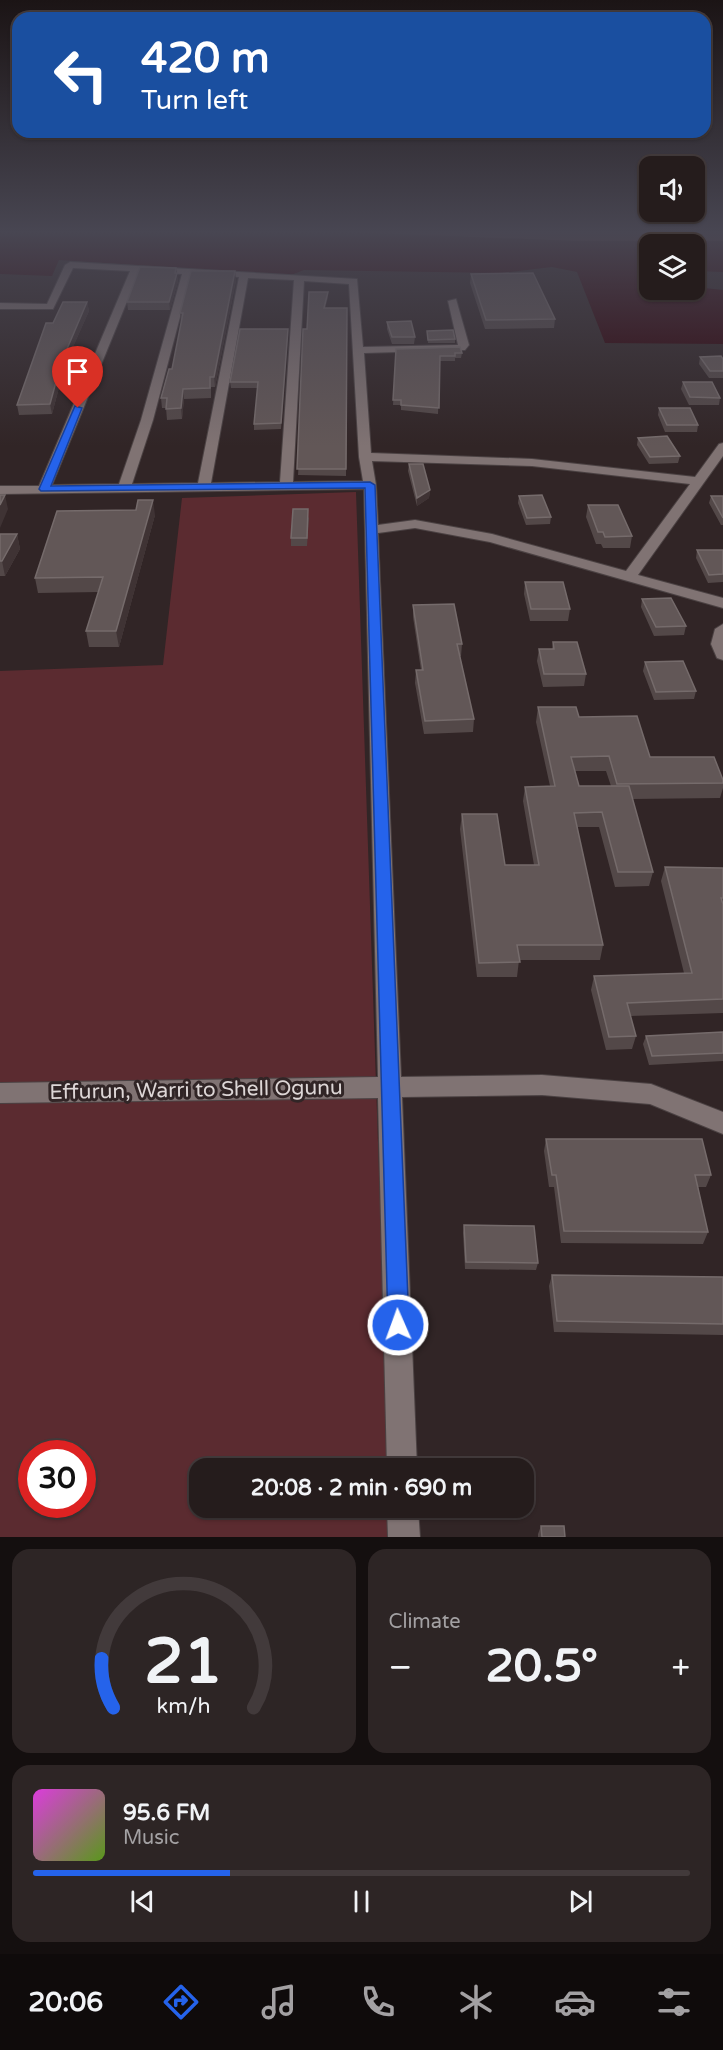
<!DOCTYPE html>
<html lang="en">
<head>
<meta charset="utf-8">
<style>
  body { margin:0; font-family:"Varela Round",sans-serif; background:#2d2525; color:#f1f3f6; height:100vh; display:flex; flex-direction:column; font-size:22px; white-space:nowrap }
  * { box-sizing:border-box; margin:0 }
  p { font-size:20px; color:#a3a1a3 }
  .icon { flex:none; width:33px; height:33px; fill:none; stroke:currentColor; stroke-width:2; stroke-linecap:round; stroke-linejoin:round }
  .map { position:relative; height:1537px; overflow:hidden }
  .side { display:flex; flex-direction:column; gap:12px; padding:12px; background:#140f0f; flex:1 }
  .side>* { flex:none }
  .top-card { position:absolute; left:12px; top:12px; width:699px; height:126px; border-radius:18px; box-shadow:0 2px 4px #0004,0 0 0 2px #423a3b; background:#1a4fa0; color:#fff; overflow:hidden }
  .controls { position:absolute; left:639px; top:156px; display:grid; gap:12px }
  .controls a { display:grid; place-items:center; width:66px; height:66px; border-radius:12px; background:#251c1c; box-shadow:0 2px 4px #0004,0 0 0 2px #423a3b; font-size:30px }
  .speed { position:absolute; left:18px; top:1440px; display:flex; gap:12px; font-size:30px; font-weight:700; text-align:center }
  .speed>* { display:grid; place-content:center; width:78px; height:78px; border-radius:50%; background:#251c1c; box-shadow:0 2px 4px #0004,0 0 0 2px #423a3b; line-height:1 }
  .speed .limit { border:9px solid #d22; background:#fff; color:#111 }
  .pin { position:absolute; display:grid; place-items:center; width:51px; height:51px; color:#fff; margin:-62px -26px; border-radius:50% 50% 50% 0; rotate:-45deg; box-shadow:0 0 6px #0007 }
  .pin .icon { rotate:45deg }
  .me { position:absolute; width:66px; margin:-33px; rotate:358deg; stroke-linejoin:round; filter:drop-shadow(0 0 4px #0008) }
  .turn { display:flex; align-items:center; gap:21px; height:126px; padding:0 30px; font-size:27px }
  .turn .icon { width:78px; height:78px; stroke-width:2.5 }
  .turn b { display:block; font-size:42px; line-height:51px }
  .big { font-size:45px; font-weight:800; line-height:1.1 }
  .side .tile { flex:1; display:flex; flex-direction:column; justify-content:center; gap:9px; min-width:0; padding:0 21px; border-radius:18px; background:#2d2525 }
  .side .dial { align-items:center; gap:0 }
  .dial svg { height:156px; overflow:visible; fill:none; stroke:#423a3b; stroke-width:7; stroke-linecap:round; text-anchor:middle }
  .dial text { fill:#f1f3f6; stroke:none }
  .song { display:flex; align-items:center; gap:18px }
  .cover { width:72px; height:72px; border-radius:9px; background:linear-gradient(135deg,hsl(300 70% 55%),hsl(90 70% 35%)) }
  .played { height:6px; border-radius:3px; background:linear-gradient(90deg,#2563eb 30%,#423a3b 30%) }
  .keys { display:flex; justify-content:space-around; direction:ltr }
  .heat { display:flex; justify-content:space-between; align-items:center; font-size:33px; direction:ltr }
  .side .tiles { flex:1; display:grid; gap:12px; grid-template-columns:1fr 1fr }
  .tile:last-child { grid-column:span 2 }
  .trip { position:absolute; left:189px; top:1458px; width:345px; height:60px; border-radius:18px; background:#251c1c; box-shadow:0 2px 4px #0004,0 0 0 2px #423a3b; font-weight:800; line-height:60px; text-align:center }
  .tab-bar { display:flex; height:96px; justify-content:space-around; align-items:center; background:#0f0b0b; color:#a3a1a3 }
  .tab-bar .icon { width:42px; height:42px }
  .tab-bar .current { color:#2563eb }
  .tab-bar b { font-size:27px; color:#f1f3f6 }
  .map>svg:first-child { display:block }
</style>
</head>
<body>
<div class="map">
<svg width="723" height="1537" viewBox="0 0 723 1537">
  <rect width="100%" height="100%" fill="#312526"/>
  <path fill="#5b2b30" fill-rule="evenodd" d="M321,231H723V241H575Z
    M356,492L389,1468H200V1508H391L392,1537H0V671L163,665L182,498ZM32,1454H82V1504H32Z"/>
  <path fill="#2f0008" d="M0,231H321L575,241H723V272L695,271L694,244H650V290H694L695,287L723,290V344L605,343L577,272L552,267L501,273L304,270L291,275L59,260L52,276L0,274Z"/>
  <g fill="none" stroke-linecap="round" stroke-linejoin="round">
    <defs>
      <path id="street" d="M70,262L357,279L363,347L458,345L448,301L456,299L469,345L465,350L364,353L371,453L532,459L695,477L719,444L723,443V456L638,575L723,598V608L490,542L415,528L378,533L401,1077L542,1075L651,1084L723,1112V1134L650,1104L542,1095L402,1097L417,1468H387L378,1098L0,1103V1083L378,1077L364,489L0,494V486H39L130,271L73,268L53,309H0V303L47,304L65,265ZM139,272L182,274L141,420L119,484L52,485ZM191,275L239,277L198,483L132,484L153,420ZM248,278L294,280L280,482L211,483ZM304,281L349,284L359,457L363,481L293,482ZM372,461L532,466L690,484L626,571L492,534L415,520L378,525L376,485Z
        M723,624V660L717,658L711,644L715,629Z
        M387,1508H418L420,1537H388Z"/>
    </defs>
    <use href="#street" stroke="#4b4243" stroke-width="2"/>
    <use href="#street" fill="#807373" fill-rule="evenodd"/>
  </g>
  <path fill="#534848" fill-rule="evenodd" d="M176,273L178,281L170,310H128L127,302Z
    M471,274L555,319L554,328L485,329L470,283Z
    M236,280L215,387H211V398L184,399L182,419L167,420L166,408H162L161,398L172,369L181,323L180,313Z
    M328,292V297L325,308H347L346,476L298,475L307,329Z
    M87,302L89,311L72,349H86L87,358L80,380H61L52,414L19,415L17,405L53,323Z
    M387,322L415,337L414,344H392L387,329Z
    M288,329L281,429L254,430V424L258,388H231L230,382Z
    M427,331L455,339V343H428Z
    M396,349L462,353L461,358H455V361H440L438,414L401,410V405H393Z
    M700,357L723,359V378H709L699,364Z
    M683,382L720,398L719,405H689L681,389Z
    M659,408L698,425L697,432H665L658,415Z
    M638,438L680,456L678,463L649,464L637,445Z
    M409,464L430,490L429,498L417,506L408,471Z
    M519,496L551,517L550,524L526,525L518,503Z
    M711,496H723V525H721L709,503Z
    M588,505L632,536L630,548H603L601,544H596L586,517Z
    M155,515L119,647H89L86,631L99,592L38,593L35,578Z
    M309,517L307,546H291V538Z
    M0,534H17L20,549L5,576H0Z
    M697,550H723V582L708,583L696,558Z
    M525,582L570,609L568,621H530L524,594Z
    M642,599L686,626L684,635L654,636L641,607Z
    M413,605L462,644L461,656H460L474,719L473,732L424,734L415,683L416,670H421L413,617Z
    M553,642L586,674L584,686L543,687L537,661L539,649H552Z
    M645,662L696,691L694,699L654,700L643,671Z
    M538,707L579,717L650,757L723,780V788L720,798L632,799L653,872L649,886L615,887L599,827H577L603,945L600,960H519L517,977H477L460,829L462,814L505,865H534L523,801L525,787L550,786L536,722ZM575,771H606L611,786H579Z
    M665,867L723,868V1013L630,1016L636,1036L632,1049L606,1050L591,990L594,976L684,973L661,881Z
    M723,1033V1061L649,1065L643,1044L646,1036Z
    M546,1139L711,1175L706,1187H698L708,1232L703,1244L561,1243L554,1187H549L544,1151Z
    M464,1225L538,1263L536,1270L465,1269L463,1233Z
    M552,1275L723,1277V1335L554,1332L549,1286Z
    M541,1526L565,1537H538V1534Z"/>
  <path fill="#3f3334" d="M176,268L178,281L170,310L169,302Z
    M235,271L236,280L215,387L214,377Z
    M328,292V297L324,314V308Z
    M87,302L89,311L68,358L67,349Z
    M288,329V335L281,429V423Z
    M86,349L87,358L80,380L78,371Z
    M59,371L61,380L52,414L50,404Z
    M183,389L184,399L182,419L181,408Z
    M430,490L429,498L417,506V498Z
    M5,495L8,509L0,528V505Z
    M153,500L155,515L119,647L116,631Z
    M17,534L20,549L5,576L2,561Z"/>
  <path fill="#625757" stroke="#756b6b" stroke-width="1.5" d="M140,267L176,268L175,273H177L169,302H127Z
    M191,271H235L214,377H210V388L183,389L181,408L166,409L167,398H161L169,369H172L183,313H180Z
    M533,273L555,319L486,320L471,274Z
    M309,292H328L324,308H347L346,469H297L303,329H307Z
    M63,302H87L67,349H86L78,371H59L50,404L17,405L46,323H53Z
    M411,321L415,337H392L387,322Z
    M240,329H288L281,423L254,424L258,382H230Z
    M453,330L455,339L428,340L427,331Z
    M460,347L462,353H455V356H440L439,408L401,405V400H393L396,349Z
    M721,356L723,359V371H710L700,357Z
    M683,382H712L720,398L690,397Z
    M659,408H690L698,425H667Z
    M667,436L680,456L650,457L638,438Z
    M409,464H423L430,490L417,498Z
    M0,495H5L0,505Z
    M542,495L551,517L527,518L519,496Z
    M711,496H723V518Z
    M138,500H153L116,631H86L103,577L35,578L57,511L136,510Z
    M588,505H618L632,536L605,537L603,532H598Z
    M293,509H308L307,538H291Z
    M0,534H17L2,561H0Z
    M697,550H723V574L709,575Z
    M525,582H563L570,609H531Z
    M671,598L686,626L656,627L642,599Z
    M454,604L462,644H457L474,719L425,721L416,670H423L413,605Z
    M553,642H577L586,674H544L539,649H554Z
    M683,661L696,691L656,692L645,662Z
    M538,707H576L579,717L637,716L650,757H714L723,780V783L617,784L609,756L571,757L579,786H629L653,872H618L602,812L574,813L603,945H517L520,962L479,963L462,814H497L505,865H539L525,787L555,786Z
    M665,867L723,868V898H721L723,904V999L627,1003L636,1036L609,1037L594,976L692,973Z
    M723,1032V1053L652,1056L646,1036Z
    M546,1139H702L711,1175H695L708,1232L564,1231L556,1175H552Z
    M464,1225L534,1226L538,1263L466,1262Z
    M552,1275L723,1277V1324L557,1321Z
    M541,1526H564L565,1537H542Z"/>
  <linearGradient id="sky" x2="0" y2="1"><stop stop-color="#1b1415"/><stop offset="0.52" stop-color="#484652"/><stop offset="1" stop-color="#484652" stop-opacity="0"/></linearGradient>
  <rect width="723" height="446" fill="url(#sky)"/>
  <path fill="#2563eb" stroke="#184099" stroke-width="1.5" d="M75,406L82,408L51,486L370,482L375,485L409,1325L406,1333L398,1336L391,1333L388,1325L365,488L41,491L39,489Z"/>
  <g text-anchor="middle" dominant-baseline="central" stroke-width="6" stroke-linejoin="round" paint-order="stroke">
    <g font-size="21" fill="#ddd6d6" stroke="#312526">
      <text transform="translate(196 1090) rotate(-1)">Effurun, Warri to Shell Ogunu</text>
    </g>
  </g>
</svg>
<div class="controls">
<a><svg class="icon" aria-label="sound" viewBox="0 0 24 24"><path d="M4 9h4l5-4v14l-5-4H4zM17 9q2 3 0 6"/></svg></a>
<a><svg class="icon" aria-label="layers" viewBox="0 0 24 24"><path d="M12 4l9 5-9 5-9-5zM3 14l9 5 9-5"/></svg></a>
</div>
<div class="speed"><div class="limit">30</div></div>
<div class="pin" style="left:78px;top:408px;background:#d93025"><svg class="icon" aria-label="arrive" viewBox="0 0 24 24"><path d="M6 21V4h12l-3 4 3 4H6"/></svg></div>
<svg class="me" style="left:398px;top:1325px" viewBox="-20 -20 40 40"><circle r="17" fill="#2563eb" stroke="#fff" stroke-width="3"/><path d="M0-11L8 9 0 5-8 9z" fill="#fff"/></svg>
<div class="trip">20:08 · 2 min · 690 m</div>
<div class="top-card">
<div class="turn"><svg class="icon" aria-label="left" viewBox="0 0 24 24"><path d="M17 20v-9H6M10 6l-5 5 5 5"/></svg><div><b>420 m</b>Turn left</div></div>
</div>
</div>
<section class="side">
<div class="tiles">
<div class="tile dial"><svg viewBox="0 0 100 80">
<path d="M14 69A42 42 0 1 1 86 69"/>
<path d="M14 69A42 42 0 0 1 8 44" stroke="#2563eb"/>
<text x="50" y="56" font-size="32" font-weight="700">21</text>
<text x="50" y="72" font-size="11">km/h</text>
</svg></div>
<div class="tile"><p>Climate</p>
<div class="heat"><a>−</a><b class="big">20.5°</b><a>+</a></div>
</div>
<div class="tile">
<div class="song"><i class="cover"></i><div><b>95.6 FM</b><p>Music</p></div></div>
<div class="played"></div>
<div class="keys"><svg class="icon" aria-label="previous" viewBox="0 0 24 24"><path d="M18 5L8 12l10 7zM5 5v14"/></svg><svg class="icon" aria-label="pause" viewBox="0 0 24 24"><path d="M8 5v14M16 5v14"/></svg><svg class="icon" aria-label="next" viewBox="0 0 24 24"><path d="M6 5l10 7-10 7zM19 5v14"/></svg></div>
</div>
</div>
</section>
<nav class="tab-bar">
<b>20:06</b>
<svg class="icon current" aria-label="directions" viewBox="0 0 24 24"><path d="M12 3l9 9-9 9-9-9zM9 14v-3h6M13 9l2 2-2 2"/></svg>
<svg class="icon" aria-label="music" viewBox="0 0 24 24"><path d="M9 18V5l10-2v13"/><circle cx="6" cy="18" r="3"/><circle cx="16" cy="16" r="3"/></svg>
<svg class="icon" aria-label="phone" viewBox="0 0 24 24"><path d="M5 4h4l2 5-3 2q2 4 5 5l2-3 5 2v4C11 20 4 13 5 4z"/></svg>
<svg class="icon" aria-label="climate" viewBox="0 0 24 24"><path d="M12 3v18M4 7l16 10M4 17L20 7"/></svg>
<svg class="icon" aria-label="car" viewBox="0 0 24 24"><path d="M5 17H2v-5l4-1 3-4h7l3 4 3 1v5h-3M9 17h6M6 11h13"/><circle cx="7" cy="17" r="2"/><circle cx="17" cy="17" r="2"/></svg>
<svg class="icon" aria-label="filters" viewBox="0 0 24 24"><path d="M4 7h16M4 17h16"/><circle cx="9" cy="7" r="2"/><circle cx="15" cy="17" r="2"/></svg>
</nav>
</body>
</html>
